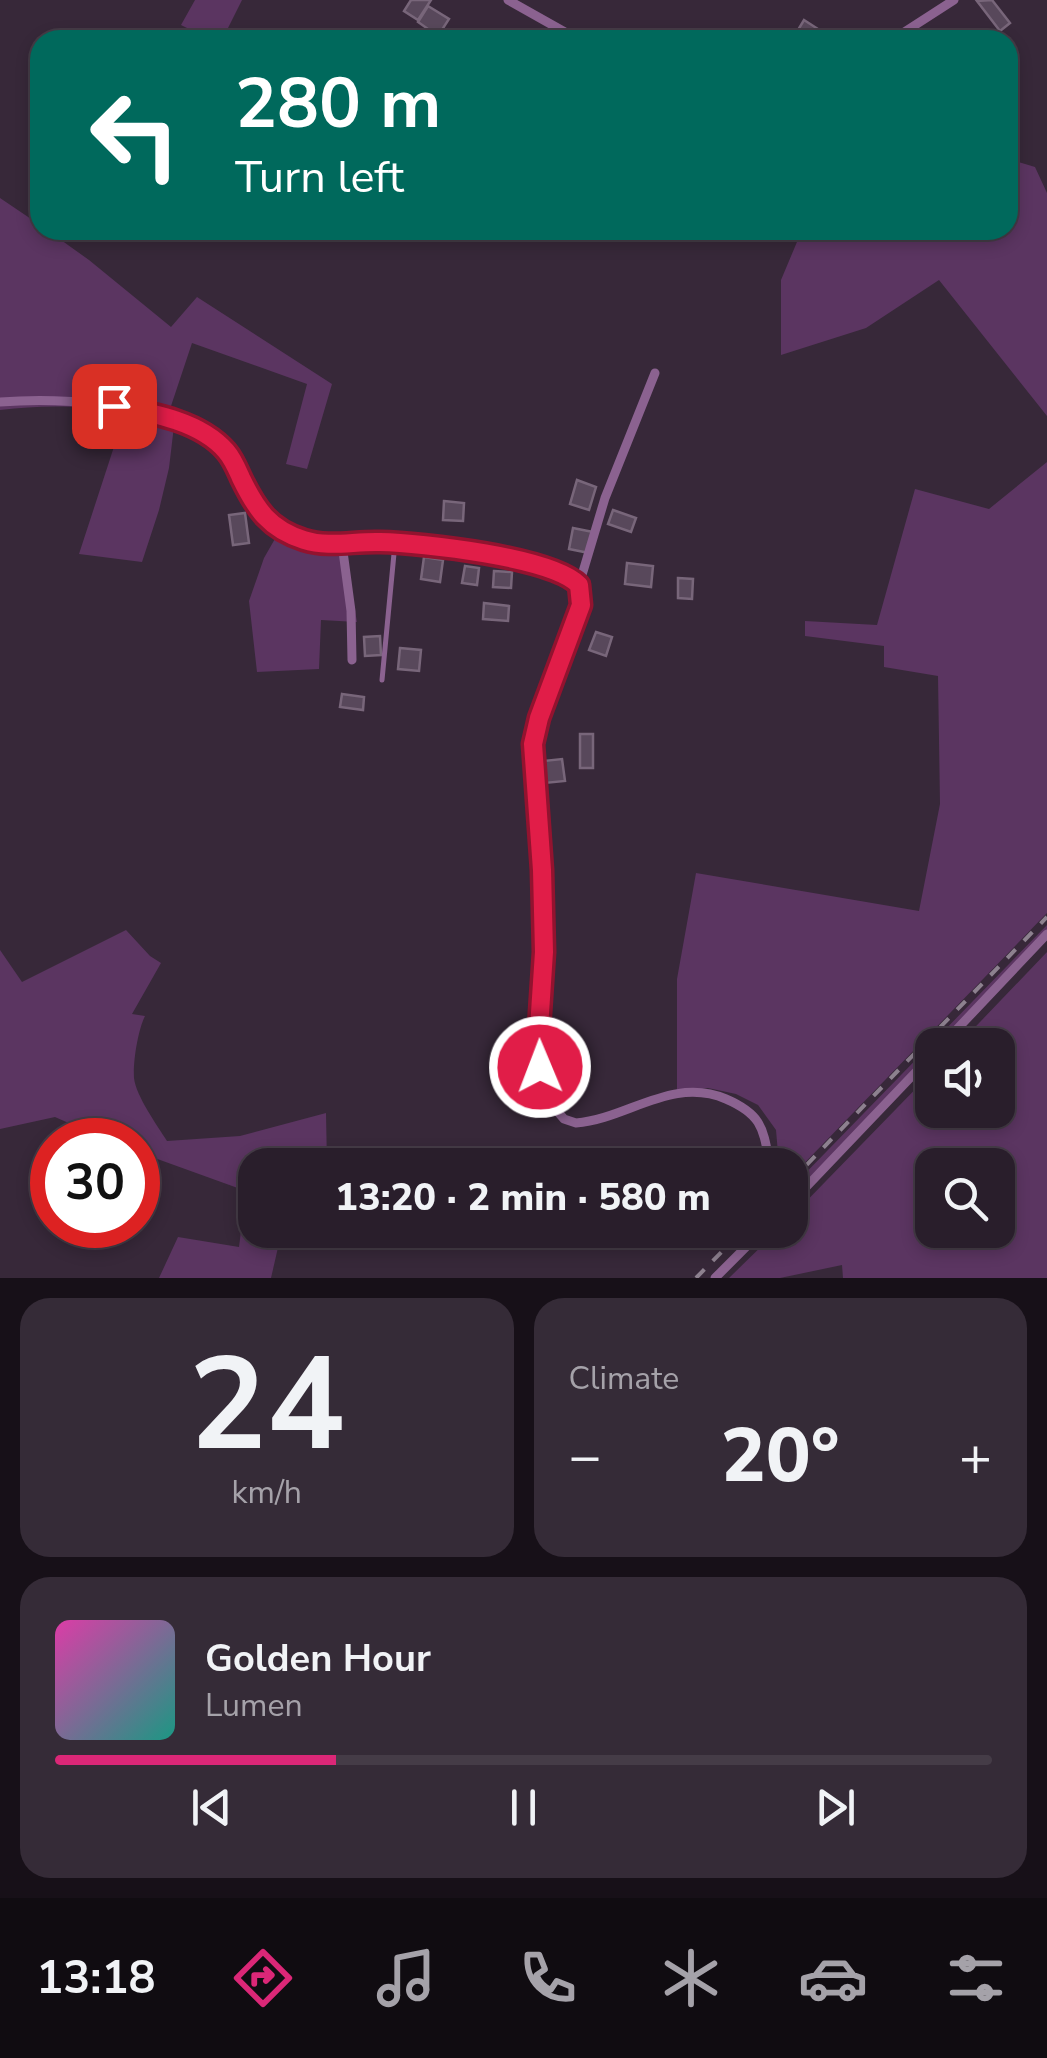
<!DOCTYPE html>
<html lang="en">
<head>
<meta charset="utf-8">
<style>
  body { margin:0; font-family:"Nunito Sans",sans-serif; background:#352b37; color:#f1f3f6; height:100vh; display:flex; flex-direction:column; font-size:38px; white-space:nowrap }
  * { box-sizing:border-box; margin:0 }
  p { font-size:32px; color:#a5a2a9 }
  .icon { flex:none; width:55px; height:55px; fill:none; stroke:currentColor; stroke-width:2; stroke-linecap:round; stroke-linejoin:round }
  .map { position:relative; height:1278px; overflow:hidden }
  .details { display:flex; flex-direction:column; gap:20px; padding:20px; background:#171018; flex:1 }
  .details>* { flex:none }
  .top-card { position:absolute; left:30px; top:30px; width:988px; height:210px; border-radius:30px; box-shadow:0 5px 15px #0003,0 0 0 2px #453c47; background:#00695c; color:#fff; overflow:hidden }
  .tools { position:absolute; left:915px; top:1028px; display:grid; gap:20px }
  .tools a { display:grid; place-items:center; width:100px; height:100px; border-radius:20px; background:#291e2b; box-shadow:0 5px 15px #0003,0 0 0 2px #453c47; font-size:50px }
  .speed { position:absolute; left:30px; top:1118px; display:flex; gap:20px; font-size:50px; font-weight:700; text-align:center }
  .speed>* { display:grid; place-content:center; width:130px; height:130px; border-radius:50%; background:#291e2b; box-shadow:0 5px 15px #0003,0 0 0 2px #453c47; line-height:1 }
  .speed .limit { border:15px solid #d22; background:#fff; color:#111 }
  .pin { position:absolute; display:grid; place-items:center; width:85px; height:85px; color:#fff; margin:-42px; border-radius:20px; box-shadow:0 5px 15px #0006 }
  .me { position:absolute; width:110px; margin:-55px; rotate:359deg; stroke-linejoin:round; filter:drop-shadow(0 0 8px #0008) }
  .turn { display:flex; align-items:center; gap:35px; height:210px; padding:0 40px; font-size:45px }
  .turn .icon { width:130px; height:130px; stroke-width:2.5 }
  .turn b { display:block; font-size:70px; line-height:85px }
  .big { font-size:75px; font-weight:800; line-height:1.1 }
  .details .card { flex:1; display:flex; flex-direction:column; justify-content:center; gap:15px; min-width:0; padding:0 35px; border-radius:30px; background:#352b37 }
  .details .dial { align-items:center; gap:0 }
  .dial b { font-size:130px; line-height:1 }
  .song { display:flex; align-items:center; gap:30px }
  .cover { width:120px; height:120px; border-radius:15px; background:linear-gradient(135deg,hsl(320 70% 55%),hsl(170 70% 35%)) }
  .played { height:10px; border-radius:5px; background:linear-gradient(90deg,#db2777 30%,#453c47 30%) }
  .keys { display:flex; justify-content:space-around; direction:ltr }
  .heat { display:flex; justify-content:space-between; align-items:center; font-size:55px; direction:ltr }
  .details .tiles { flex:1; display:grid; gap:20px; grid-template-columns:1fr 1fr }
  .card:last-child { grid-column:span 2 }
  .trip { position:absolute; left:238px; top:1148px; width:570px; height:100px; border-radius:30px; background:#291e2b; box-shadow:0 5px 15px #0003,0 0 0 2px #453c47; font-weight:800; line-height:100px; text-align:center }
  .dock { display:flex; height:160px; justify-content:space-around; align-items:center; background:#100c11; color:#a5a2a9 }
  .dock .icon { width:70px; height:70px }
  .dock .selected { color:#db2777 }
  .dock b { font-size:45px; color:#f1f3f6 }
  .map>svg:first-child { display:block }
</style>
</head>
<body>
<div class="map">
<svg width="1047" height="1278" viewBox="0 0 1047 1278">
  <rect width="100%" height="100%" fill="#372839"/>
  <path fill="#5b3561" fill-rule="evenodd" d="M195,0H242L222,40H211L181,25Z
    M1008,159L1035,167L1047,193V416L939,280L866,328L781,355V280L802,230H1008Z
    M0,198L40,225V230H47L89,260L171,327L197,297L332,384L307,469L286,464L307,384L192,343L170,409L174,426L169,468L159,510L142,562L79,554L125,413C81,405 44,405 0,410Z
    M1047,462V913L790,1178V1165H779L776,1130L758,1105L736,1094L708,1088L677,1092V979L696,873L919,911L940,804L938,676L884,667V646L805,636V621L877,625L915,489L989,509Z
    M284,523L309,538L343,542L357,622L321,620L319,669L257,672L249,601L264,558Z
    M1047,925V937L943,1045H932V1056L795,1195L790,1189Z
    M126,930L150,956L161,963L132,1014L145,1016C138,1030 133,1061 134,1078C136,1096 157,1125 167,1141L240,1136L326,1113L327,1165H255V1230H282L271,1278H159L178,1237L239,1247L246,1191L138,1152V1140H107L55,1117L0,1129V950L22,982Z
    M1047,952V1278H843L842,1265L780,1278H729L778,1230H790V1218L932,1072V1110H998V1045H958ZM932,1165H998V1230H932Z"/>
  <path fill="#58485b" stroke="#78667a" stroke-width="2.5" d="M411,0H431L418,20L404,11Z
    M992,0L1010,23L1000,31L977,1Z
    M428,6L449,19L438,36L418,22Z
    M804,20L818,29L810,40H792Z
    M577,480L596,487L589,510L570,504Z
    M444,501L464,503L463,521L443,520Z
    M613,510L636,518L631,532L608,524Z
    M245,513L249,543L233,545L229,515Z
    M573,528L593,532L589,553L569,549Z
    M424,557L443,560L440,582L421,579Z
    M627,563L653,566L651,587L625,584Z
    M465,566L479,568L477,585L462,583Z
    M494,571L512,572L511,588L493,587Z
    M678,578L693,579L692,599L678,598Z
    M484,603L509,606L508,621L483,619Z
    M596,632L612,637L606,656L589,650Z
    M380,636L381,655L365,656L364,637Z
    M400,648L421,650L419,671L398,669Z
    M342,694L364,697L363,710L340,707Z
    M580,734H593V768H580Z
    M562,759L565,781L545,783L543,761Z"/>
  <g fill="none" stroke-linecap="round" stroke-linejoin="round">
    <path stroke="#8b6290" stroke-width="5" d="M382,680L395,543"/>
    <path stroke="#8b6290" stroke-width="9" d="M508,0L579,40
      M892,40L954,0
      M0,402C60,397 183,402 226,450C234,460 238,472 244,484C259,515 281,539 317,543C338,546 357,541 378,542C412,542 559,558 577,583C582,590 581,598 581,605L539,717L533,744L542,870L544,952L539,1028L540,1067L545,1085L558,1112L564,1119L576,1123C627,1119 672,1076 726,1099C763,1115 763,1129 770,1165
      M342,544L351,611L352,660
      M579,585L605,498L655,373
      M942,1045L1047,934
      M790,1204L932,1055
      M715,1278L763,1230"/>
    <path stroke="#8d818f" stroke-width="4" stroke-dasharray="12 12" stroke-linecap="butt" d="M790,1182L1047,917
      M696,1278L743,1230"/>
  </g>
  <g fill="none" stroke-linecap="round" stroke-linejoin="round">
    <defs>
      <path id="route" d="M114,406C152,413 200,421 226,451C233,459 237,469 241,478C256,509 269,529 304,540C329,548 354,541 380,542C422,543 552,557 579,585L581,605L539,718L533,744L542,870L544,952L539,1028L540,1067"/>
    </defs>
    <use href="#route" stroke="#92132f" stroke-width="25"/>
    <use href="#route" stroke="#e11d48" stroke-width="18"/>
  </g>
</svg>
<div class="tools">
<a><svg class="icon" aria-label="sound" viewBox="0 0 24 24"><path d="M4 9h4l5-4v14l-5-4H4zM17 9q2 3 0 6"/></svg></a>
<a><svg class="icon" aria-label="search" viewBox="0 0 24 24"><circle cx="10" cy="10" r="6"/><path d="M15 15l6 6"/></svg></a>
</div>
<div class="speed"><div class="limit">30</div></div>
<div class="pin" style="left:114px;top:406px;background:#d93025"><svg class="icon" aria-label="arrive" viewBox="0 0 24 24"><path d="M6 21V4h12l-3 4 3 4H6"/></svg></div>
<svg class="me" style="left:540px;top:1067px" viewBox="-20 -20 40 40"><circle r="17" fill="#e11d48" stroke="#fff" stroke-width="3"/><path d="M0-11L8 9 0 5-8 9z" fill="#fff"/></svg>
<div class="trip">13:20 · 2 min · 580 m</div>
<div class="top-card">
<div class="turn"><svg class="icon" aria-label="left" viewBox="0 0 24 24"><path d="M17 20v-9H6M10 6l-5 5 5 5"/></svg><div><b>280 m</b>Turn left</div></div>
</div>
</div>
<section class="details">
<div class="tiles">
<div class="card dial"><b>24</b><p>km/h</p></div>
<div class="card"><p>Climate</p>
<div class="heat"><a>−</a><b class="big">20°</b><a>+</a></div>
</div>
<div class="card">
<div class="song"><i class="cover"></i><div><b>Golden Hour</b><p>Lumen</p></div></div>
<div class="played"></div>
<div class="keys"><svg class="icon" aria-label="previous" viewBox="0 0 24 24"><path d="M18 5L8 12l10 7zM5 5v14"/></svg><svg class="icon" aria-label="pause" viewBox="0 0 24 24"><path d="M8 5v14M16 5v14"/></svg><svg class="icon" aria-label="next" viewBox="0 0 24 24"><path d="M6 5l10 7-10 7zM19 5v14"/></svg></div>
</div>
</div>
</section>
<nav class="dock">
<b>13:18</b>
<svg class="icon selected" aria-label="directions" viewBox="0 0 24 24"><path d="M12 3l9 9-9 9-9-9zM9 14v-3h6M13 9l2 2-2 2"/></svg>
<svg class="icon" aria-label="music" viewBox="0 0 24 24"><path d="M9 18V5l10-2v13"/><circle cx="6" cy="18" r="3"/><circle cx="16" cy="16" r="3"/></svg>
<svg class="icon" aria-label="phone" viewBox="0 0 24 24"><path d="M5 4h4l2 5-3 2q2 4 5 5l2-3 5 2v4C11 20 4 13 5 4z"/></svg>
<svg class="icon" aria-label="climate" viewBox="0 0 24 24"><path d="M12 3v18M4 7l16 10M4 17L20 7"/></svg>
<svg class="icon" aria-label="car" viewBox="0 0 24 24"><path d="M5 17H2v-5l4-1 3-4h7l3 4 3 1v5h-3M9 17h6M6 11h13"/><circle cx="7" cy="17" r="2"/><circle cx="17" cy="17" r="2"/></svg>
<svg class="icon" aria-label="filters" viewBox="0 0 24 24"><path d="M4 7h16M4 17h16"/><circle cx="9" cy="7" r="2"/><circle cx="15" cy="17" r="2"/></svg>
</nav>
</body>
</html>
